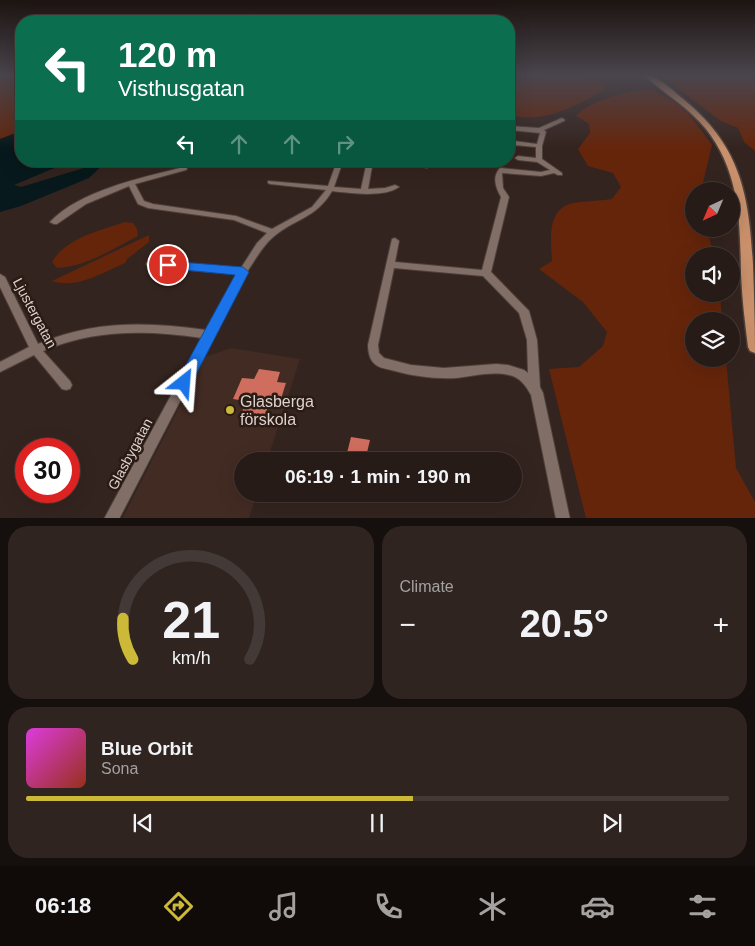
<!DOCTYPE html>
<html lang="en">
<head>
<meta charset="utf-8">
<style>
  body { margin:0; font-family:Arial,sans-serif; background:#2f2420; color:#f1f3f6; height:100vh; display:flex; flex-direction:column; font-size:19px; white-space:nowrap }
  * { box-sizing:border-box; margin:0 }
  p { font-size:16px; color:#a4a1a1 }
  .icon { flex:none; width:28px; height:28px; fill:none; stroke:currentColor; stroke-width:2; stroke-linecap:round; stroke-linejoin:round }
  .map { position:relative; height:518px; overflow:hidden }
  .panel { display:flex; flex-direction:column; gap:8px; padding:8px; background:#150f0d; flex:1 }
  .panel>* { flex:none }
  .guide { position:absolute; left:15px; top:15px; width:500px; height:152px; border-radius:20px; box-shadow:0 5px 20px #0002,0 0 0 1px #433936; background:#0b6e4f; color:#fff; overflow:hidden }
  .needle { width:32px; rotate:224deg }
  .fabs { position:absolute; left:685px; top:182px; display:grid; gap:10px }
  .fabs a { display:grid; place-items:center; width:55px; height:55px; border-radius:50%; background:#271b17; box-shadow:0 5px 20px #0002,0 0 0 1px #433936; font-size:25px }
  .speed { position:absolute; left:15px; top:438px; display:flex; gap:10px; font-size:25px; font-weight:700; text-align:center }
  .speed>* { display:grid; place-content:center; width:65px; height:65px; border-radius:50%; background:#271b17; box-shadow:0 5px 20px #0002,0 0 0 1px #433936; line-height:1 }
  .speed .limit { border:8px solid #d22; background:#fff; color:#111 }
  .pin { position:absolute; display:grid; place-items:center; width:42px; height:42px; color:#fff; margin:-21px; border:2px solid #fff; border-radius:50%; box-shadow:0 1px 5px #0007 }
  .me { position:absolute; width:55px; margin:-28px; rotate:28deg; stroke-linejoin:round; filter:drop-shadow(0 0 4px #0008) }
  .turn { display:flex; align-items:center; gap:18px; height:105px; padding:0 20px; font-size:22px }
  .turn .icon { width:65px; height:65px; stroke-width:2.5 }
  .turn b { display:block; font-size:35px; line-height:42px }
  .lanes { display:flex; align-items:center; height:48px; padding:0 20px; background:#0003; justify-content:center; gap:25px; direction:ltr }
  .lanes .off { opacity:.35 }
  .big { font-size:38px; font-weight:800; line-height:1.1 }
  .panel .widget { flex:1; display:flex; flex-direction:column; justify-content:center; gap:8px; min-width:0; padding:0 18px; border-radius:20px; background:#2f2420 }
  .panel .dial { align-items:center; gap:0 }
  .dial svg { height:130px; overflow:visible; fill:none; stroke:#433936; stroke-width:7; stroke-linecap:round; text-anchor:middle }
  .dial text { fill:#f1f3f6; stroke:none }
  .song { display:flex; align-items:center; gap:15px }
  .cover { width:60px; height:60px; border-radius:8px; background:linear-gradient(135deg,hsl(300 70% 55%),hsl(10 70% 35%)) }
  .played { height:5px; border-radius:2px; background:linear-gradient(90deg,#cdb938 55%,#433936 55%) }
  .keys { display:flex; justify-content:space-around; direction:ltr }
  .heat { display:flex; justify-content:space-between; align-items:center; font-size:28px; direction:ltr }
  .panel .tiles { flex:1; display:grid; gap:8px; grid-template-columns:1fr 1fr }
  .widget:last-child { grid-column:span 2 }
  .trip { position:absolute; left:234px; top:452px; width:288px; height:50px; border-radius:25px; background:#271b17; box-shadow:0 5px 20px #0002,0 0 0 1px #433936; font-weight:800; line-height:50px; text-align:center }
  .menu { display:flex; height:80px; justify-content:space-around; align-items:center; background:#100b09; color:#a4a1a1 }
  .menu .icon { width:35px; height:35px }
  .menu .current { color:#cdb938 }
  .menu b { font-size:22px; color:#f1f3f6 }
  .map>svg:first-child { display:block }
</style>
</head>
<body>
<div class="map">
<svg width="755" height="519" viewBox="0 0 755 519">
  <rect width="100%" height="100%" fill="#34241f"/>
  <path fill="#422b23" d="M231,348L300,359L267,461H242V494H257L249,518L122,519L205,357Z"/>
  <path fill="#65250b" d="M0,76H21V131L0,139Z
    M541,76H583L602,82L607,89C577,104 543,126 509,114V85Z
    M661,76H755V151L744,142L738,128L721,121Z
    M649,89C683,103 691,116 712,145L701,191H694V229H706L715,256H694V294H720L722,321H694V359H726L736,468L755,502V518H586L549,369L579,367L603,346L607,332L583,302L539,269L552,261C551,241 546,209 573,203C585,201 599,201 612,199L621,187L613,173L588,166L578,149L590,133L589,124L576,116C591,100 626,91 649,89Z
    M264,161H308L305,168L262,165Z
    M125,222L133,223L137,229L138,236C112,249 86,267 57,268L52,262C66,238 99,231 125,222Z
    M149,235V242L127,259L125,263C102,273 77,289 52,281Z"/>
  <path fill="#07191c" d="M21,131V161H90L70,163L52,169L14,185L21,187L107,161L89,178L21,206L0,212V139Z"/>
  <path fill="#cf6e5e" d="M259,369L280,372L277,382L286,383L279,405L269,404L265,415L242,412L246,401L233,399L242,378L254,379Z
    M351,437L370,440L365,461H345Z"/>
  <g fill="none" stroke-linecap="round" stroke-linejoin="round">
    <defs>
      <path id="minor" d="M562,118L565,120L564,121L544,130L546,132L542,146V159L562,173V175H558L554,173L541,176L502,173L503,188L509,197L491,272L529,311L537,340L540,387L543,393L570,519H556L531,395C526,386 520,377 509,375C492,371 473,376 456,378C434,379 412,376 391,370C387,369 380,368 376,365C370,361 368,352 368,345L392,239L395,238L399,241L395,262L482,270L501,197C496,188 492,178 499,169L501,168L541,172L550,170L537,162L518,160L515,158L518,156L536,158V147L514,145L511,143L514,141L537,144L540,133L509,130V126L539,128ZM394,268L483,276L519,313L527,340L528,373L524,370L508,365L496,364L444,368L411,365L384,358L379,353L378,345Z
        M177,161H183L187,169L186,170L135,184L144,201L153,204L236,216L272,229L312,207L326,190L270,184L268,183V181L328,186L337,161H343L334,187L361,189L367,161H373L368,189L385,188L395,185L399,187C384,198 350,193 332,191C316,219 293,219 272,238C262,247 255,260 247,272L119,519H104L202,338C147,330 95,329 43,351L70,381L72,385L70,389L66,390L62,389L34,355L0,372V362L29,347L0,287V274L5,277L38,344C95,320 147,322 206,330L237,274L150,267L147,266L146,264L147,262L241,268L257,243L267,233L234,220L148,208L138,204L129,186L86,204L57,224H54L50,222C79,191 140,178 180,168Z
        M401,161H414L426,164L431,161L437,162L427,168Z"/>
      <path id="major" d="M645,76C658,75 673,91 683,99C741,146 749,195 753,265C754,294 755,323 755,353L750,351L748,347C745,323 742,299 741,274C740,222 740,172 706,129C688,107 665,94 645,76Z"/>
    </defs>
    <use href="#minor" stroke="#4e403b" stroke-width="2"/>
    <use href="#major" stroke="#4e403b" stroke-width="3"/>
    <use href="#minor" fill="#816e67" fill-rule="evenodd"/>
    <use href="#major" fill="#c9906b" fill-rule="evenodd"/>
  </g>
  <linearGradient id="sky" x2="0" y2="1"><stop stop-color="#1d1411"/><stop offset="0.51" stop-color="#4a454d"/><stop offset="1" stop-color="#4a454d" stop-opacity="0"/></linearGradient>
  <rect width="755" height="148" fill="url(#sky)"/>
  <path fill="#1a73e8" stroke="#114b97" d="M168,261L243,267L249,272L189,388L184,390L178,388L176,383L235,275L164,268L162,265Z"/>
  <circle fill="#cdb938" stroke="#2a1b15" stroke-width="2" cx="230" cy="410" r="5"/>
  <g text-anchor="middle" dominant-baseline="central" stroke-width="5" stroke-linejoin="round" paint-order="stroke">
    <g font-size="14" fill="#ddd2ce" stroke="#2a1b15">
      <text transform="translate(35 313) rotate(62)">Ljustergatan</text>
      <text transform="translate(130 454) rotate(-62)">Glasbygatan</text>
    </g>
    <g font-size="16" fill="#ddd2ce" stroke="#2a1b15" text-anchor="start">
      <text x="240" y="401">Glasberga<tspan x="240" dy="18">förskola</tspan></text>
    </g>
  </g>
</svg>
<div class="fabs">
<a><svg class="needle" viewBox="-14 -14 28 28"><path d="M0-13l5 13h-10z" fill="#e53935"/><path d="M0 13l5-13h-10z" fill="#a4a1a1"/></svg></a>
<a><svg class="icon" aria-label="sound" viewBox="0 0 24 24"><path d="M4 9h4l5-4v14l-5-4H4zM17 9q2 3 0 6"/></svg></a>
<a><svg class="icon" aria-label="layers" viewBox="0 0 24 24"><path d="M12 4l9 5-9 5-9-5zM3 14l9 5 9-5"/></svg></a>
</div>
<div class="speed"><div class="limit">30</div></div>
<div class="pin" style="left:168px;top:265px;background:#d93025"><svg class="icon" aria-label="arrive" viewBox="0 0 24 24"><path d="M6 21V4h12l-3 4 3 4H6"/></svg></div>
<svg class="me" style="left:184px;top:383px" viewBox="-20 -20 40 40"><path d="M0-17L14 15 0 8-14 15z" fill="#1a73e8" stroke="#fff" stroke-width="4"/></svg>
<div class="trip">06:19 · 1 min · 190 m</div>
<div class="guide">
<div class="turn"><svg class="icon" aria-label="left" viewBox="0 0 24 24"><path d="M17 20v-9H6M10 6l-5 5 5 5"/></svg><div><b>120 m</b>Visthusgatan</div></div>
<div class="lanes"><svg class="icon" aria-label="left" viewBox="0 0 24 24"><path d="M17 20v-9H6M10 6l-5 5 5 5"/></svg><svg class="icon off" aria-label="ahead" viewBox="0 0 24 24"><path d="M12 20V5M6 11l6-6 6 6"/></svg><svg class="icon off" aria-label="ahead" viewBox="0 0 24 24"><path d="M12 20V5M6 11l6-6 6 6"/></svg><svg class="icon off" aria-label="right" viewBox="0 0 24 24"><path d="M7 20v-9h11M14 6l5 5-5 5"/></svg></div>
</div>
</div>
<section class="panel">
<div class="tiles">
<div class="widget dial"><svg viewBox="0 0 100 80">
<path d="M14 69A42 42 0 1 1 86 69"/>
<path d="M14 69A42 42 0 0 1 8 44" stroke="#cdb938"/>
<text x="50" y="56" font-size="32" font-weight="700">21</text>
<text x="50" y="72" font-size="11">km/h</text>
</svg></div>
<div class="widget"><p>Climate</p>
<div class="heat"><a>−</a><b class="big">20.5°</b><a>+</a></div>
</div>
<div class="widget">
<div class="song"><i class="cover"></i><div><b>Blue Orbit</b><p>Sona</p></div></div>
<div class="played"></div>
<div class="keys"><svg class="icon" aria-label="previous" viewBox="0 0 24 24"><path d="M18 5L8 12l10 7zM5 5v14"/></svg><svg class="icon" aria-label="pause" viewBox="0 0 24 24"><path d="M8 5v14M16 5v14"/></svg><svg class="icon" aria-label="next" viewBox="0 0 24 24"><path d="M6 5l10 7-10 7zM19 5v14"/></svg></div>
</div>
</div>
</section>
<nav class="menu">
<b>06:18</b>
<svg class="icon current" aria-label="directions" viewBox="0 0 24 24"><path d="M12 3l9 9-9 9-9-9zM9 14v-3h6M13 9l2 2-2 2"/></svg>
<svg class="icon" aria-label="music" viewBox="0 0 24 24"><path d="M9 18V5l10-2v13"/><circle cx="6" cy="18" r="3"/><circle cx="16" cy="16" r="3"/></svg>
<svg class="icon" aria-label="phone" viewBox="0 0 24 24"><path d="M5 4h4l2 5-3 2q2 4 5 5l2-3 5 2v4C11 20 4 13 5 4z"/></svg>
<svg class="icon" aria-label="climate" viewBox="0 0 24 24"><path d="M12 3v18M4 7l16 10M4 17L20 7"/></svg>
<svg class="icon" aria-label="car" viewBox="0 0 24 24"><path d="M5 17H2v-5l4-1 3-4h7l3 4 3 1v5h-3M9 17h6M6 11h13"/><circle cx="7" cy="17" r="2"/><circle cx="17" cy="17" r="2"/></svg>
<svg class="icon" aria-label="filters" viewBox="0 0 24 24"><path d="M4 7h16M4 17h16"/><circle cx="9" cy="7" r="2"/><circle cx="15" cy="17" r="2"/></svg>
</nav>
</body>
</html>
